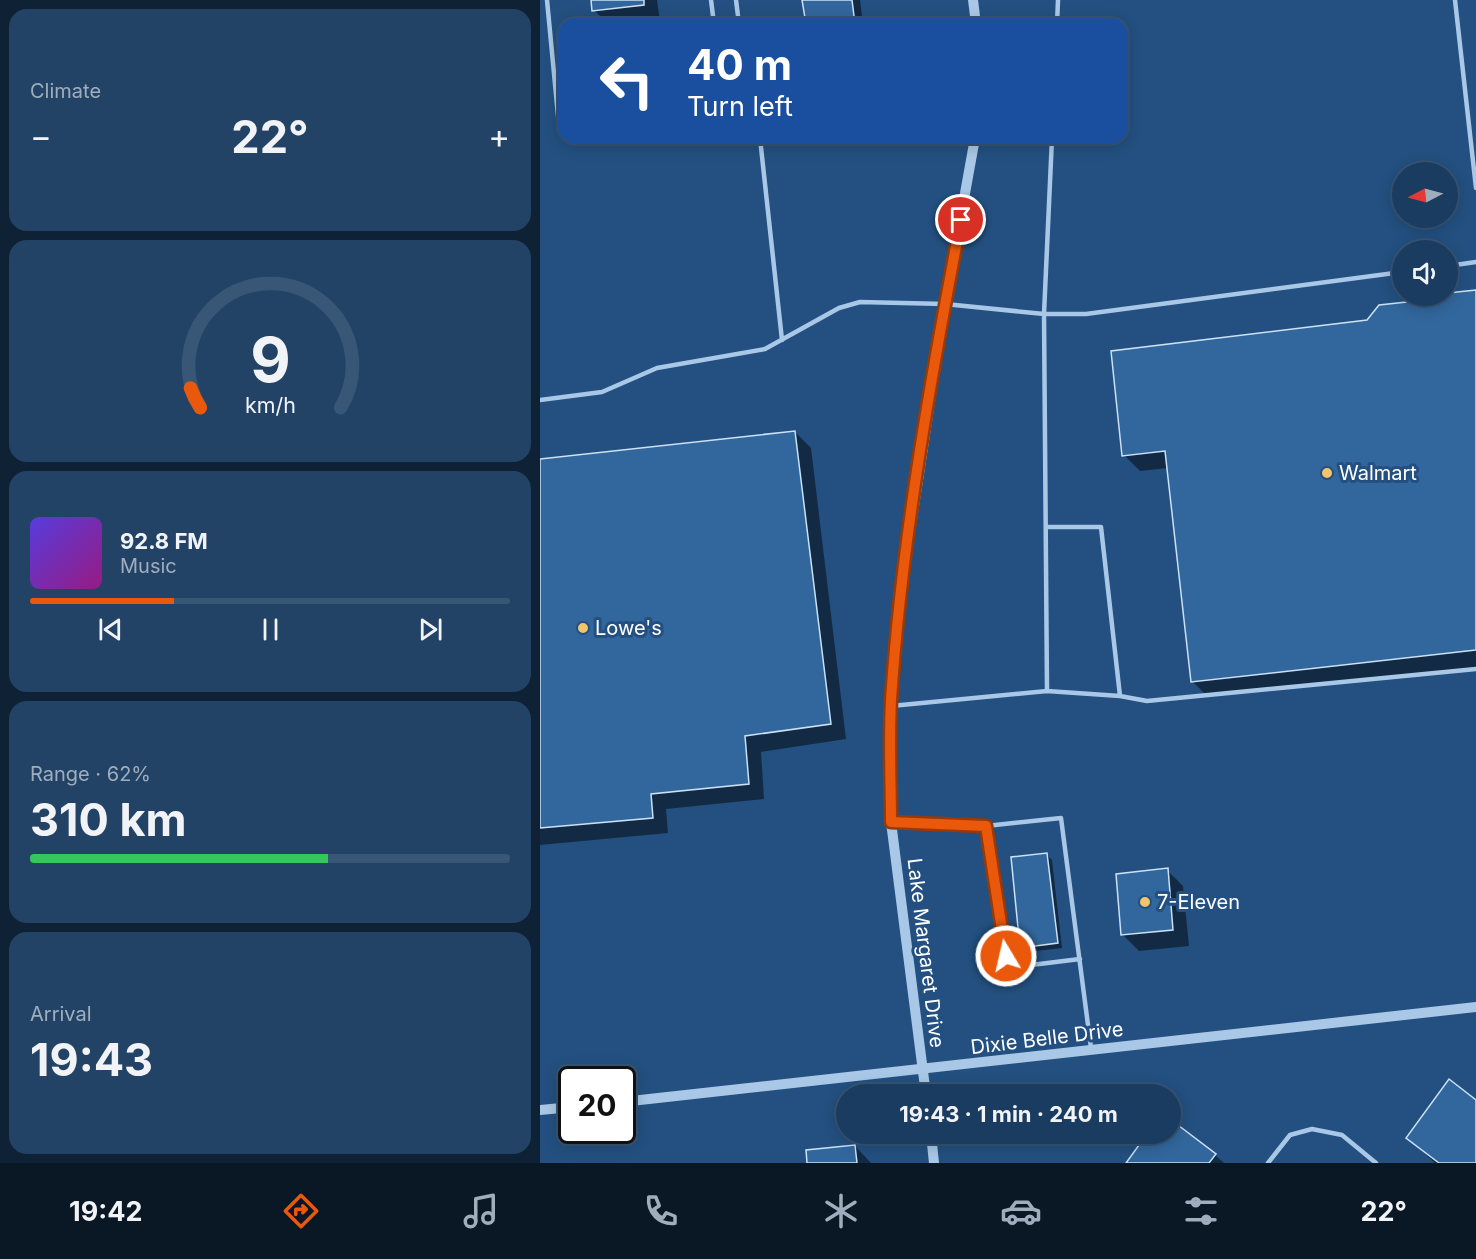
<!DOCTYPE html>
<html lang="en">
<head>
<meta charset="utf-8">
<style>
  body { margin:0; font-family:Inter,sans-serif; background:#234366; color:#f1f3f6; height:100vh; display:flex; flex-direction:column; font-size:22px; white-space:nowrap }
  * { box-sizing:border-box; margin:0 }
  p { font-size:20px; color:#9fadbd }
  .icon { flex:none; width:33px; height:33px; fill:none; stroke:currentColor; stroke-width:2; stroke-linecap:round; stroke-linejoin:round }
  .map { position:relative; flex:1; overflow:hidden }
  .details { display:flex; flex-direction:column; gap:9px; padding:9px; background:#0e2135; width:540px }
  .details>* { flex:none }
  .guide { position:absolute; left:18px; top:18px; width:570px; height:126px; border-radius:18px; box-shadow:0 3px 15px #0003,0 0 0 2px #385675; background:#1a4fa0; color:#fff; overflow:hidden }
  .needle { width:39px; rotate:264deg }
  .buttons { position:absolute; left:852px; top:162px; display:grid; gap:12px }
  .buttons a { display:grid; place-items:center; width:66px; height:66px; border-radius:50%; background:#1a3c60; box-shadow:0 3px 15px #0003,0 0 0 2px #385675; font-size:30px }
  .speed { position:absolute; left:18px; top:1066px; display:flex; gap:12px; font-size:30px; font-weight:700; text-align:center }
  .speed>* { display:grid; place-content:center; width:78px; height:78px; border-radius:50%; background:#1a3c60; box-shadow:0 3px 15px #0003,0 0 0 2px #385675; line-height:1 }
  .speed .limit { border:3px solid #111; border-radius:9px; background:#fff; color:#111 }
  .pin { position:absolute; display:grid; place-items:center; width:51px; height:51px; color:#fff; margin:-26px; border:3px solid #fff; border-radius:50%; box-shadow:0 2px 6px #0007 }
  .me { position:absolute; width:66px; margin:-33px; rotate:351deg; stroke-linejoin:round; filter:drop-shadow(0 0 4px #0008) }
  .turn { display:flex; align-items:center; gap:21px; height:126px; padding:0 30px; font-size:27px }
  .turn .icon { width:78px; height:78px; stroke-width:2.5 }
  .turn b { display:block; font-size:42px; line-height:51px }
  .big { font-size:45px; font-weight:700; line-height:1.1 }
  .details .card { flex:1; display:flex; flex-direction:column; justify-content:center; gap:9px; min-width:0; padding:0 21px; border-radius:18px; background:#234366 }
  .details .dial { align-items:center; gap:0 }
  .dial svg { height:156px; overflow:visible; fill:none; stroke:#385675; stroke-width:7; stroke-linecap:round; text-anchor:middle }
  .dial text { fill:#f1f3f6; stroke:none }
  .song { display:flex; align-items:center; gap:18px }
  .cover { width:72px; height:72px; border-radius:9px; background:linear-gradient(135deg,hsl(250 70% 55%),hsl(310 70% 35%)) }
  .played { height:6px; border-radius:3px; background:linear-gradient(90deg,#ea580c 30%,#385675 30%) }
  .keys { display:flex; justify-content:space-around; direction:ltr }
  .heat { display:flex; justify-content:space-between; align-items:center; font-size:33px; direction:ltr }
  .charge { height:9px; border-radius:4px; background:linear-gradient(90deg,#34c759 62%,#385675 0) }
  .trip { position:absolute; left:296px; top:1084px; width:345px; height:60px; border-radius:30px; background:#1a3c60; box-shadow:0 3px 15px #0003,0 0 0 2px #385675; font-weight:700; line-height:60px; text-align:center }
  .menu { display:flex; height:96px; justify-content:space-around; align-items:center; background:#0a1826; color:#9fadbd }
  .menu .icon { width:42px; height:42px }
  .menu .selected { color:#ea580c }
  .menu b { font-size:27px; color:#f1f3f6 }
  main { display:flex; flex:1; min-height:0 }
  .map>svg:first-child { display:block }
</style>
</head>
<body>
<main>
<section class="details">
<div class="card"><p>Climate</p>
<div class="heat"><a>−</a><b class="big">22°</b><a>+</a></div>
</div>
<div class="card dial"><svg viewBox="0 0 100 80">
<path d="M14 69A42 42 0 1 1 86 69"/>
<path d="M14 69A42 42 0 0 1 9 59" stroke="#ea580c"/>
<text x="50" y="56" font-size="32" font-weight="700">9</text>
<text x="50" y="72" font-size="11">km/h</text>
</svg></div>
<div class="card">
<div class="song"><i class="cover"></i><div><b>92.8 FM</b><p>Music</p></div></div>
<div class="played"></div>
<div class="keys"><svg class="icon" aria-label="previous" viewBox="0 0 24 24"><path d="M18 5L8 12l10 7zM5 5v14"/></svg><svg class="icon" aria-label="pause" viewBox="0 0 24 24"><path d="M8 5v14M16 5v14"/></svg><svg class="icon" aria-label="next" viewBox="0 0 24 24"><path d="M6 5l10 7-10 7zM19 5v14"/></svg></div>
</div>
<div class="card"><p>Range · 62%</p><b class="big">310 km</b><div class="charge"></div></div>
<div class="card"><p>Arrival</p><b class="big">19:43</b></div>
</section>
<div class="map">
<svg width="936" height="1163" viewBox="0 0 936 1163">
  <rect width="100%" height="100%" fill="#235080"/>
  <path fill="#0007" d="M53,0H117L120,21L68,24L54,10Z
    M264,0H320L323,24H267Z
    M935,291L936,667L668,697L652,681L628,468L600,471L584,455L828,322L877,303L880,297Z
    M255,432L271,448L306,739L221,752L224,799L126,809L128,833L0,845V460Z
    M507,855L512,860L522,948L487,952L482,947Z
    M627,870L643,886L649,946L599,951L583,935Z
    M936,1101V1163H895L868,1138Z
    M630,1120L675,1155L684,1163H588L609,1134H630Z
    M315,1146L331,1163H268Z"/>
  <path fill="#32679d" stroke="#cce1f5" stroke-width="1.5" d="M51,0H104V5L52,11Z
    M262,0H312L315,24H266Z
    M936,290V650L651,682L625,451L582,456L571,351L827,320L839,305L876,301L880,296H908V293Z
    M255,431L291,724L205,736L209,784L111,794L113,818L0,828V459Z
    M507,853L518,943L480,948L471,857Z
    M628,868L633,930L581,935L576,874Z
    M909,1079L936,1100V1163H899L866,1138Z
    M630,1119L676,1154L669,1163H586L607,1134H630Z
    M315,1145L317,1163H267L266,1150Z"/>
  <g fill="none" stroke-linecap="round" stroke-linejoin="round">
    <path stroke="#a9c8e7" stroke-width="4.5" d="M7,0L19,126H24
      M171,0L174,24
      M196,0L199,24
      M915,0L936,188
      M517,24L518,0
      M220,138L242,340
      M512,138L504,314L507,691L580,696L607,701L936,669
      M908,266L936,262
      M0,400L62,392L117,368L225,349L299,308L320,302L405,304L504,314H546L862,272
      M506,527H561L580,696
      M351,706L507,691
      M351,822L446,826L521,818L551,1048
      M446,826L466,956L483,966L540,959
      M728,1163L750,1135L772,1129L802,1135L836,1163"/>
    <path stroke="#a9c8e7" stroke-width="10" d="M433,0L436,24
      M386,1095L351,822L352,686L367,552L405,304L435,138
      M82,1102L936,1007
      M0,1110L32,1107
      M391,1134L394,1163"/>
  </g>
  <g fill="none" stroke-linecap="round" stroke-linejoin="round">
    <defs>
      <path id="route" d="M421,220C392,371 363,533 352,686C348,731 351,777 351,822L446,826L466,956"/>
    </defs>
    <use href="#route" stroke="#983908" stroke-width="15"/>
    <use href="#route" stroke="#ea580c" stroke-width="10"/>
  </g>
  <g fill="#f2c56b" stroke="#235080" stroke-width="2">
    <circle cx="787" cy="473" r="6"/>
    <circle cx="43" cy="628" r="6"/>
    <circle cx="605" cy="902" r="6"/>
  </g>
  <g text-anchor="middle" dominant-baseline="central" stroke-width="6" stroke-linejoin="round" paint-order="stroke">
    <g font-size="20" fill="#fff" stroke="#235080" text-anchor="start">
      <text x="799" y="473">Walmart</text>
      <text x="55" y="628">Lowe's</text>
      <text x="617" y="902">7-Eleven</text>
    </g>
    <g font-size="20" fill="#fff" stroke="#235080">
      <text transform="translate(386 953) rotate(83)">Lake Margaret Drive</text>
      <text transform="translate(507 1038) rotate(-7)">Dixie Belle Drive</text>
    </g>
  </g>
</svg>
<div class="buttons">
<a><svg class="needle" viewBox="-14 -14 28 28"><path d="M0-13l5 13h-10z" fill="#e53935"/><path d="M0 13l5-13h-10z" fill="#9fadbd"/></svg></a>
<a><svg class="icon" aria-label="sound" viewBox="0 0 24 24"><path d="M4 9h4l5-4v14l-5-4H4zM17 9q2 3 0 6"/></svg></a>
</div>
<div class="speed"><div class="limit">20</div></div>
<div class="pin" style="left:421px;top:220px;background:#d93025"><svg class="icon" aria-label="arrive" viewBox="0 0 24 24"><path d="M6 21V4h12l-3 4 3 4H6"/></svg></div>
<svg class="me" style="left:466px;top:956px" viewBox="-20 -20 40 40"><circle r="17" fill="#ea580c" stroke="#fff" stroke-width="3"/><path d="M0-11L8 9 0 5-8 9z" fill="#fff"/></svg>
<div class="trip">19:43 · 1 min · 240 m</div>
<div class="guide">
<div class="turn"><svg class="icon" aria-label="left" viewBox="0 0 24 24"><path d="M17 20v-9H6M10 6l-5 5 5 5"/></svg><div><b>40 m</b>Turn left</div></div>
</div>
</div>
</main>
<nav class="menu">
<b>19:42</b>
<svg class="icon selected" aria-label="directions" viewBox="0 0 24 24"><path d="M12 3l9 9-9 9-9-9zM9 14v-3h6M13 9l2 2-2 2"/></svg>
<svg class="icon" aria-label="music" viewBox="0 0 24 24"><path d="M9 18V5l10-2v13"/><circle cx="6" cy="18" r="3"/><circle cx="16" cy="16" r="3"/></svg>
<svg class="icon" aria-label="phone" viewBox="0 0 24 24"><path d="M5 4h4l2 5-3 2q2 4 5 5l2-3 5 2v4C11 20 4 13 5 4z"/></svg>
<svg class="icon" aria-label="climate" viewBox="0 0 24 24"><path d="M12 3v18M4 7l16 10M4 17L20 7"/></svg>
<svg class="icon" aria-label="car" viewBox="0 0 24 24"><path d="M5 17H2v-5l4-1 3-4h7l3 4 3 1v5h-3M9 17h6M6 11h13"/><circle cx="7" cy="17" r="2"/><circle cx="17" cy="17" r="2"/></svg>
<svg class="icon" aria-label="filters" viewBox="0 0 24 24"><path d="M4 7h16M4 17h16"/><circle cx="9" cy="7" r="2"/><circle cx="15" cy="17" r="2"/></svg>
<b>22°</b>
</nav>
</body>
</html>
